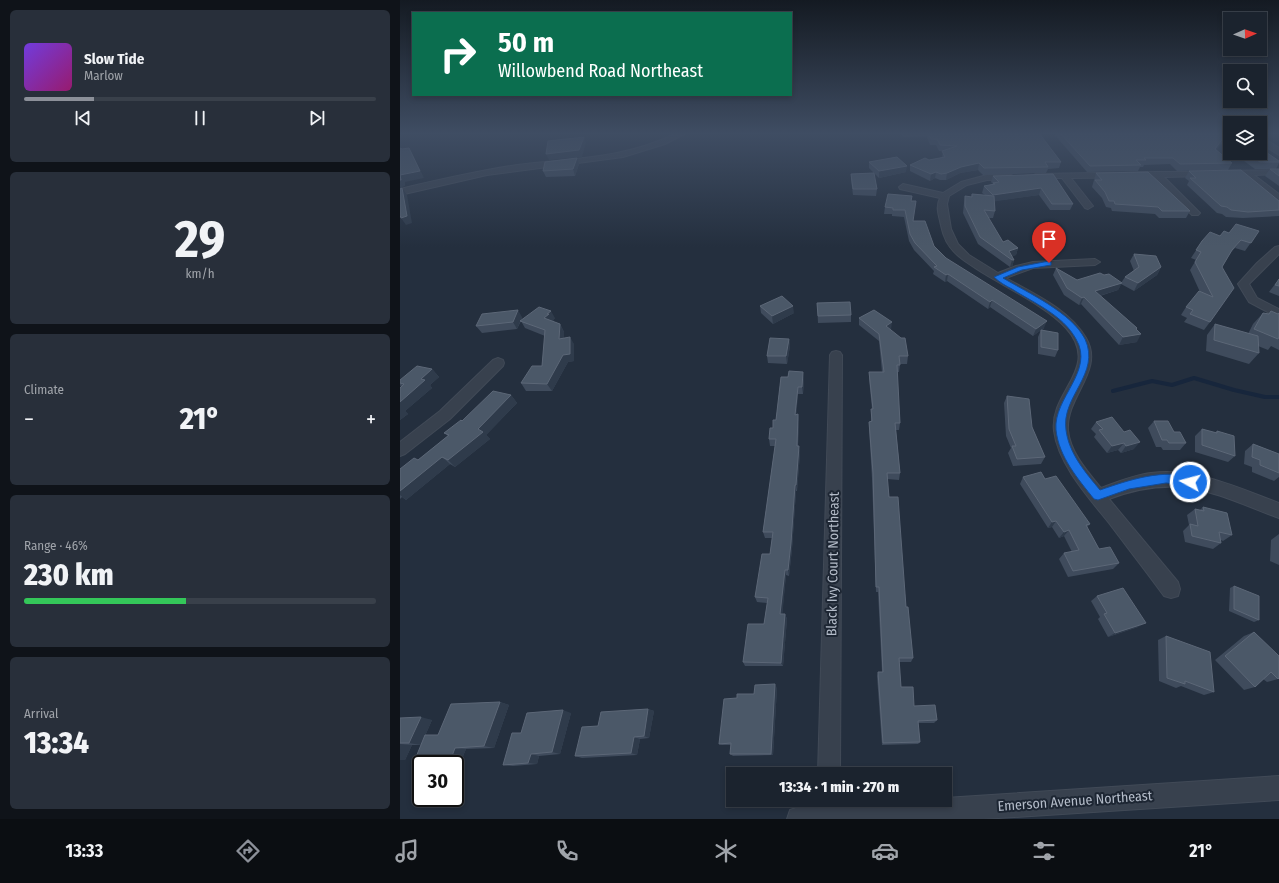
<!DOCTYPE html>
<html lang="en">
<head>
<meta charset="utf-8">
<style>
  body { margin:0; font-family:"Fira Sans Condensed",sans-serif; background:#282f3a; color:#f1f3f6; height:100vh; display:flex; flex-direction:column; font-size:15px; white-space:nowrap }
  * { box-sizing:border-box; margin:0 }
  p { font-size:13px; color:#a0a4aa }
  .icon { flex:none; width:22px; height:22px; fill:none; stroke:currentColor; stroke-width:2; stroke-linecap:round; stroke-linejoin:round }
  .map { position:relative; flex:1; overflow:hidden }
  .details { display:flex; flex-direction:column; gap:10px; padding:10px; background:#0f1319; width:400px }
  .details>* { flex:none }
  .top-card { position:absolute; left:12px; top:12px; width:380px; height:84px; border-radius:0px; box-shadow:0 2px 6px #0003,0 0 0 1px #39404a; background:#0b6e4f; color:#fff; overflow:hidden }
  .needle { width:26px; rotate:88deg }
  .buttons { position:absolute; left:823px; top:12px; display:grid; gap:8px }
  .buttons a { display:grid; place-items:center; width:44px; height:44px; border-radius:0px; background:#1b232e; box-shadow:0 2px 6px #0003,0 0 0 1px #39404a; font-size:20px }
  .speed { position:absolute; left:12px; top:755px; display:flex; gap:8px; font-size:20px; font-weight:700; text-align:center }
  .speed>* { display:grid; place-content:center; width:52px; height:52px; border-radius:50%; background:#1b232e; box-shadow:0 2px 6px #0003,0 0 0 1px #39404a; line-height:1 }
  .speed .limit { border:2px solid #111; border-radius:6px; background:#fff; color:#111 }
  .pin { position:absolute; display:grid; place-items:center; width:34px; height:34px; color:#fff; margin:-41px -17px; border-radius:50% 50% 50% 0; rotate:-45deg; box-shadow:0 0 4px #0007 }
  .pin .icon { rotate:45deg }
  .me { position:absolute; width:44px; margin:-22px; rotate:277deg; stroke-linejoin:round; filter:drop-shadow(0 0 3px #0008) }
  .turn { display:flex; align-items:center; gap:14px; height:84px; padding:0 20px; font-size:18px }
  .turn .icon { width:52px; height:52px; stroke-width:2.5 }
  .turn b { display:block; font-size:28px; line-height:34px }
  .big { font-size:30px; font-weight:800; line-height:1.1 }
  .details .card { flex:1; display:flex; flex-direction:column; justify-content:center; gap:6px; min-width:0; padding:0 14px; border-radius:6px; background:#282f3a }
  .details .dial { align-items:center; gap:0 }
  .dial b { font-size:52px; line-height:1 }
  .song { display:flex; align-items:center; gap:12px }
  .cover { width:48px; height:48px; border-radius:6px; background:linear-gradient(135deg,hsl(260 70% 55%),hsl(320 70% 35%)) }
  .played { height:4px; border-radius:2px; background:linear-gradient(90deg,#8c9099 20%,#39404a 20%) }
  .keys { display:flex; justify-content:space-around; direction:ltr }
  .heat { display:flex; justify-content:space-between; align-items:center; font-size:22px; direction:ltr }
  .charge { height:6px; border-radius:3px; background:linear-gradient(90deg,#34c759 46%,#39404a 0) }
  .trip { position:absolute; left:326px; top:767px; width:226px; height:40px; border-radius:0px; background:#1b232e; box-shadow:0 2px 6px #0003,0 0 0 1px #39404a; font-weight:800; line-height:40px; text-align:center }
  .dock { display:flex; height:64px; justify-content:space-around; align-items:center; background:#0b0e12; color:#a0a4aa }
  .dock .icon { width:28px; height:28px }
  .dock .on { color:#8c9099 }
  .dock b { font-size:18px; color:#f1f3f6 }
  main { display:flex; flex:1; min-height:0 }
  .map>svg:first-child { display:block }
</style>
</head>
<body>
<main>
<section class="details">
<div class="card">
<div class="song"><i class="cover"></i><div><b>Slow Tide</b><p>Marlow</p></div></div>
<div class="played"></div>
<div class="keys"><svg class="icon" aria-label="previous" viewBox="0 0 24 24"><path d="M18 5L8 12l10 7zM5 5v14"/></svg><svg class="icon" aria-label="pause" viewBox="0 0 24 24"><path d="M8 5v14M16 5v14"/></svg><svg class="icon" aria-label="next" viewBox="0 0 24 24"><path d="M6 5l10 7-10 7zM19 5v14"/></svg></div>
</div>
<div class="card dial"><b>29</b><p>km/h</p></div>
<div class="card"><p>Climate</p>
<div class="heat"><a>−</a><b class="big">21°</b><a>+</a></div>
</div>
<div class="card"><p>Range · 46%</p><b class="big">230 km</b><div class="charge"></div></div>
<div class="card"><p>Arrival</p><b class="big">13:34</b></div>
</section>
<div class="map">
<svg width="879" height="819" viewBox="0 0 879 819">
  <rect width="100%" height="100%" fill="#242f3e"/>
  <g fill="none" stroke-linecap="round" stroke-linejoin="round">
    <path stroke="#17263c" stroke-width="4" d="M713,391L752,381L772,385L794,378L834,390L865,397H879"/>
    <defs>
      <path id="minor" d="M277,133H286L265,144L223,157L87,175L0,195V189C38,180 77,171 117,165C173,158 225,159 277,133Z
        M503,133H588L584,135L506,136H503Z
        M879,170V174L854,175L879,194V201L844,175H826L822,173L826,171Z
        M756,172H808L809,174L808,176H805L764,177L800,213L798,215H792L754,177L671,178L693,206L688,209L685,208L662,178H636L632,176L636,174Z
        M587,175H611L615,177L611,179L587,180L567,185L549,196L547,204L551,229L558,244L569,255L598,273L616,266L633,262L695,259L700,262L695,265L633,268L606,278C634,294 669,309 686,338C705,370 666,396 668,430C670,452 687,471 701,488C717,482 734,475 751,473C795,467 839,488 879,503V518C814,494 780,472 709,499L778,582L780,589L778,596L771,598L764,596C746,571 727,547 709,523C689,498 658,464 654,431C649,391 702,368 666,328C647,307 607,288 583,273C571,265 558,258 550,247C544,239 542,230 540,221C538,213 536,206 540,198L500,189L499,187L503,184L543,193L561,182Z
        M879,246V254L849,284L857,298L879,309V318L849,302L838,284L857,263L875,247Z
        M436,351L440,352L442,355L440,774H418L430,355L432,352Z
        M98,358L103,360L104,363L103,366L50,419L5,454L0,456V442L40,411L93,360Z
        M879,776V800L583,819H387L390,810L399,807L417,806V800H441V804L508,800H545V798Z"/>
      <path id="tertiary" d="M860,136L879,148V155L860,143Z"/>
    </defs>
    <use href="#minor" stroke="#414a57" stroke-width="2"/>
    <use href="#tertiary" stroke="#414a57" stroke-width="2"/>
    <use href="#minor" fill="#38414e" fill-rule="evenodd"/>
    <use href="#tertiary" fill="#38414e" fill-rule="evenodd"/>
  </g>
  <path fill="#3f4b5c" d="M527,133H639L661,162L659,168L648,169L646,173L583,175L578,170L560,173L546,180H540L535,178L530,181L510,171V165L529,160L542,158L543,151H539L536,145H530L527,137Z
    M653,133H830V151L821,144L816,150L832,163L828,170L777,171L770,164L744,165L743,167H740L738,171L687,172Z
    M833,153H860L879,161V163L876,169H855Z
    M469,162L506,172L479,178L469,168Z
    M179,164L175,176L146,177L143,171Z
    M870,169H879V186L865,176Z
    M789,171L879,201V216L843,218L826,217L822,214L817,213L787,185L789,181L785,178Z
    M696,173L790,211L786,218H759L755,214L712,211L711,208L706,207L702,198L692,187Z
    M451,174L477,189L476,196L453,195L451,180Z
    M653,174L673,204L670,210H650L639,195L594,201L595,211L593,218H588L603,242L618,248L616,255L612,256L614,260L612,267H610L578,244L563,213L564,203L565,196L571,197L572,194L585,195L582,193L584,186L593,184L591,182L593,176Z
    M511,201L513,221L534,246L546,258L644,328L642,330L658,350L655,357L638,354V337L641,330L633,336L590,307L588,309L547,281L545,282L533,274L534,271L514,250L509,241L504,217L492,216V214H484L485,207Z
    M859,231L845,251L835,248L829,255L822,267L810,322L804,330L784,322L787,318L781,315L786,307L800,292L790,270L796,260L791,258L802,241L829,233Z
    M734,254L761,267L757,275L734,291L721,284L718,290L700,296L737,328V342L719,345L681,304L679,305L664,295L653,275L656,268L677,280L704,275L721,283L725,277L734,271L730,261Z
    M879,279V296L869,292Z
    M417,303L451,315V322L418,323Z
    M360,306L394,313L373,324L361,313Z
    M871,311L878,314L879,312V350L871,346L868,350L858,346L859,353L849,364L806,351L807,335L815,324L848,334L853,324L863,313L868,314Z
    M122,317L121,320L155,318L153,320L154,322L160,324L164,332V338L174,344V361L168,362L152,391H126L121,383L142,366L145,336L125,328L121,321L117,329L82,333L76,326Z
    M459,318L491,330L508,356L507,364H500L499,372H497L500,423L499,430H496L500,473L499,480L487,479L489,497L506,607L513,658L511,662H499L501,687L514,706L537,720L534,723H518L520,742L518,744L482,745L477,676L478,672H482L478,592H476L472,479L469,428V422L471,421V409H472L469,379V372H482L479,341L459,325Z
    M389,339L390,346L387,364L368,363L367,356Z
    M32,369L39,377L30,385L32,388L5,411L8,414L0,420L1,387L0,385V380Z
    M381,377L404,379L403,394H398L396,414H398L399,422L398,446L400,453L397,491H396L392,549L389,576L386,575L382,614H385L387,619L383,666H345L343,662L364,624L367,603L357,602L355,597L370,554L372,538H365L363,532L375,446H370L369,439L376,420Z
    M111,395L117,403L86,435L90,439L55,467L50,464L6,500L2,497L0,499V469L18,460L48,436L44,433L62,421Z
    M607,396L632,427L645,457L641,464L613,466L608,453L611,448L606,436L604,403Z
    M754,421L774,432L786,443L780,450H763L761,447H756L748,428Z
    M696,422L734,449L721,453L718,450L707,453L694,437L696,434L691,429Z
    M802,429L815,433L817,431L835,456L828,462L795,452V436Z
    M853,444L879,454V477L874,481L852,472V467L844,464L845,451Z
    M623,477L645,479L690,524L687,527L699,549L719,563L713,569L668,577L659,559L664,553L672,552L664,536L659,538L652,527L648,528L620,484Z
    M803,507L832,535L823,541L821,540V543L813,549L785,542L783,531L789,525L787,515L795,509L800,510Z
    M879,534V565L870,561L871,540Z
    M834,586L859,620L854,622L829,611L830,588Z
    M697,596L738,627L708,637L698,619L700,617L691,601Z
    M854,632L878,679L867,682L863,679L855,687L844,690L815,660L844,636Z
    M766,636L814,692L804,695L781,686L776,688L759,681L758,640Z
    M377,688L373,755L333,756L330,754L331,745H322L319,744L337,698Z
    M100,702L109,705L94,748L66,749L59,766H55V764H21V768L12,767L38,735Z
    M248,709L254,711L249,738L240,739L237,755L182,758L175,756L198,726Z
    M171,713L160,754L139,756L137,764L113,766L103,765L121,733Z
    M0,718L32,720L21,745H12L5,760H0Z"/>
  <path fill="#2f3b4b" d="M184,137L186,143L182,157L149,160L146,154Z
    M824,137L821,144L811,156L815,149Z
    M9,148L13,155L24,178L5,182V186L0,188V175Z
    M177,158L179,164L175,176L173,169Z
    M579,163L578,170L560,173L546,180L547,173L561,167Z
    M507,166L506,172L479,178V171Z
    M536,172L535,178L530,181L531,174Z
    M2,188L7,195L12,223L6,225L1,218Z
    M641,188L639,195L591,202L593,195Z
    M841,240L835,248L826,258L832,250Z
    M618,248L616,255L608,258L609,251Z
    M612,260H614L612,267H610Z
    M761,267L757,275L734,291L738,283Z
    M548,274L547,281L545,282L546,275Z
    M722,283L718,290L692,298L695,291Z
    M684,297L681,304L679,305L682,298Z
    M592,300L590,307L588,309L590,302Z
    M393,306L394,313L373,324L372,316Z
    M118,310L122,317L117,329L113,322Z
    M151,311L155,318L153,320L154,322L144,318L147,314Z
    M647,321L644,328L633,336L636,329Z
    M492,322L491,330L486,326Z
    M160,324L164,332V346L159,339Z
    M741,334L737,342L719,345L723,337Z
    M170,337L174,344V361L168,362L152,391L147,384Z
    M389,339L390,346L387,364L386,356Z
    M32,369L39,377L30,385L32,388L5,411L8,414L0,420V402L21,379Z
    M403,372L404,379L403,394L402,387Z
    M398,387V394L396,422L395,415Z
    M111,395L117,403L86,435L90,439L55,467L48,460Z
    M398,414L399,422L397,453V446Z
    M740,442L734,449L721,453L726,446Z
    M724,443L718,450L707,453L712,446Z
    M399,446L400,453L397,491L396,485Z
    M42,457L50,464L6,500L0,495V491Z
    M395,485L396,491L392,549L389,576L388,570Z
    M656,521L652,527L648,528L652,522Z
    M669,530L664,536L659,538L664,532Z
    M385,570L386,575L382,619L380,614Z
    M385,614L387,619L383,666L381,663Z
    M746,623L738,627L708,637L715,633Z
    M375,684L377,688L373,755L371,754Z
    M100,702L109,705L94,748L84,746Z
    M248,709L254,711L249,738L244,736Z
    M163,710L171,713L160,754L152,752Z
    M21,717L32,720L21,745L9,743Z
    M234,737L240,739L237,755L231,753Z
    M0,744L12,745L5,760H0Z
    M55,748L66,749L59,766H55V764H49Z
    M131,754L139,756L137,764L128,763Z"/>
  <path fill="#4b5868" stroke="#5c6777" d="M528,133H639L661,162H645L648,167L584,168L579,163L561,167L547,173L541,174L536,172L531,174L510,165L525,158L529,160L545,157L542,151L557,146L540,145L537,139H531Z
    M660,133H830V142L824,137L815,149L832,163L780,164L773,158H744L746,160H736L741,165L690,166Z
    M184,137L179,150L146,154L148,141Z
    M0,148L2,149L9,148L20,171L0,175L1,180H0Z
    M860,148L879,161V162H860L846,153H860Z
    M497,157L507,166L479,171L469,162Z
    M177,158L173,169L143,171L145,162Z
    M870,169H879V176Z
    M841,170L879,201V210L848,212L831,210L827,207L821,206L790,178H796L789,171Z
    M748,172L790,211H762L758,207L715,204L714,201H709L705,192L695,180H702L696,173Z
    M474,173L477,189H453L451,174Z
    M653,174L673,204H652L641,188L593,195L584,186L595,184L593,183L599,182L593,176Z
    M2,188L7,216L1,218L0,215V189Z
    M488,194L512,196L511,201H516L513,221H525L534,246L546,258L647,321L636,329L592,300L590,302L548,274L546,275L534,267L537,266L515,243L510,234L505,210H493V208L485,207Z
    M572,194L594,196L595,211L584,210L603,242L608,240L618,248L609,251L614,260H612L580,237L565,206V196L572,197Z
    M836,224L859,231L851,243L841,240L832,250L822,267L834,288L810,322L790,314L793,310L786,307L799,291L813,297L795,262L801,252L796,250L802,241L810,232L820,236L824,231L829,233Z
    M734,254L756,256L761,267L738,283L725,277L739,267Z
    M656,268L677,280L700,273L704,275L709,274L722,283L695,291L737,328L736,329L741,334L723,337L684,297L682,298L667,288Z
    M879,279V286L875,285Z
    M382,296L393,306L372,316L360,306Z
    M450,302L451,315L418,316L417,303Z
    M139,307L151,311L147,314H149L144,318L160,324L159,339L170,337V354L163,355L147,384L121,383L132,366H142L145,330L120,321Z
    M118,310L113,322L76,326L82,314Z
    M474,310L492,322L486,326L501,338H505L508,356H499L500,365H497L500,423H495L500,473H487L489,497H498L506,607H508L513,658H499L501,687H513L514,706L535,705L537,720L518,721L520,742L483,743L478,672H483L479,587H476L473,473L469,422L472,421L471,409H473L469,372H484L479,334L459,318Z
    M871,311L878,314L879,313V337L878,339L854,329L863,313L869,314Z
    M815,324L858,336L859,353L814,340Z
    M641,330L658,333V350L641,347Z
    M370,338L389,339L386,356H367Z
    M17,366L32,369L21,379L25,380L0,402V388L4,384L0,383V380Z
    M389,371L403,372L402,387H398L395,415L398,414L397,446H399L396,485H395L391,543L388,570H385L380,614H385L381,663L343,662L348,624H364L368,598L355,597L362,554H370L373,532H363L376,439H369L370,428H373V420H376L381,377H388Z
    M93,391L111,395L78,429L83,432L48,460L42,457L0,491V469L14,458L18,460L49,435L44,433L61,420L62,421Z
    M607,396L629,399L632,427L645,457L617,459L612,446H616L609,429Z
    M712,417L724,432L730,430L740,442L726,446L724,443L712,446L699,430L703,429L696,422Z
    M754,421H768L774,432H780L786,443H769L767,440H762Z
    M802,429L817,433V431L834,436L835,456L802,445Z
    M853,444L879,454V473L860,465V460L852,457Z
    M641,472L645,479L656,476L690,524L686,525L699,549L710,547L719,563L673,571L664,553L679,550L669,530L664,532L656,521L652,522L623,477Z
    M803,507L827,513L832,535L819,532L821,543L792,536L790,524L798,526L795,509L804,511Z
    M834,586L859,596V620L834,609Z
    M723,588L746,623L715,633L704,614L707,613L697,596Z
    M854,632L879,656V678L878,679L871,672L855,687L825,656Z
    M766,636L810,652L814,692L785,681V684L767,678Z
    M375,684L371,754H330L331,743L319,744L324,699L337,698V694H354L355,685Z
    M100,702L84,746L55,748L49,764H21V766L12,767L25,735H38L51,704Z
    M248,709L244,736L234,737L231,753L175,756L182,727L198,726L201,712Z
    M163,710L152,752L131,754L128,763L103,765L112,733H121L127,713Z
    M21,717L9,743H0V718Z"/>
  <linearGradient id="sky" x2="0" y2="1"><stop stop-color="#141a22"/><stop offset="0.54" stop-color="#3f4d63"/><stop offset="1" stop-color="#3f4d63" stop-opacity="0"/></linearGradient>
  <rect width="879" height="247" fill="url(#sky)"/>
  <path fill="#1a73e8" stroke="#114b97" d="M649,261L651,262V265L622,270L603,278C628,293 671,312 685,339C701,374 661,396 666,430C669,454 686,473 700,490C729,480 764,468 794,478L796,482L794,485L790,486L766,483L729,489L698,500L694,499C678,479 659,457 656,430C653,398 695,371 676,339C663,315 634,303 612,289C606,286 599,282 594,277L618,267Z"/>
  <g text-anchor="middle" dominant-baseline="central" stroke-width="4" stroke-linejoin="round" paint-order="stroke">
    <g font-size="14" fill="#b4bcc9" stroke="#1d2633">
      <text transform="translate(433 564) rotate(-89)">Black Ivy Court Northeast</text>
      <text transform="translate(675 801) rotate(-4)">Emerson Avenue Northeast</text>
    </g>
  </g>
</svg>
<div class="buttons">
<a><svg class="needle" viewBox="-14 -14 28 28"><path d="M0-13l5 13h-10z" fill="#e53935"/><path d="M0 13l5-13h-10z" fill="#a0a4aa"/></svg></a>
<a><svg class="icon" aria-label="search" viewBox="0 0 24 24"><circle cx="10" cy="10" r="6"/><path d="M15 15l6 6"/></svg></a>
<a><svg class="icon" aria-label="layers" viewBox="0 0 24 24"><path d="M12 4l9 5-9 5-9-5zM3 14l9 5 9-5"/></svg></a>
</div>
<div class="speed"><div class="limit">30</div></div>
<div class="pin" style="left:649px;top:263px;background:#d93025"><svg class="icon" aria-label="arrive" viewBox="0 0 24 24"><path d="M6 21V4h12l-3 4 3 4H6"/></svg></div>
<svg class="me" style="left:790px;top:482px" viewBox="-20 -20 40 40"><circle r="17" fill="#1a73e8" stroke="#fff" stroke-width="3"/><path d="M0-11L8 9 0 5-8 9z" fill="#fff"/></svg>
<div class="trip">13:34 · 1 min · 270 m</div>
<div class="top-card">
<div class="turn"><svg class="icon" aria-label="right" viewBox="0 0 24 24"><path d="M7 20v-9h11M14 6l5 5-5 5"/></svg><div><b>50 m</b>Willowbend Road Northeast</div></div>
</div>
</div>
</main>
<nav class="dock">
<b>13:33</b>
<svg class="icon on" aria-label="directions" viewBox="0 0 24 24"><path d="M12 3l9 9-9 9-9-9zM9 14v-3h6M13 9l2 2-2 2"/></svg>
<svg class="icon" aria-label="music" viewBox="0 0 24 24"><path d="M9 18V5l10-2v13"/><circle cx="6" cy="18" r="3"/><circle cx="16" cy="16" r="3"/></svg>
<svg class="icon" aria-label="phone" viewBox="0 0 24 24"><path d="M5 4h4l2 5-3 2q2 4 5 5l2-3 5 2v4C11 20 4 13 5 4z"/></svg>
<svg class="icon" aria-label="climate" viewBox="0 0 24 24"><path d="M12 3v18M4 7l16 10M4 17L20 7"/></svg>
<svg class="icon" aria-label="car" viewBox="0 0 24 24"><path d="M5 17H2v-5l4-1 3-4h7l3 4 3 1v5h-3M9 17h6M6 11h13"/><circle cx="7" cy="17" r="2"/><circle cx="17" cy="17" r="2"/></svg>
<svg class="icon" aria-label="filters" viewBox="0 0 24 24"><path d="M4 7h16M4 17h16"/><circle cx="9" cy="7" r="2"/><circle cx="15" cy="17" r="2"/></svg>
<b>21°</b>
</nav>
</body>
</html>
